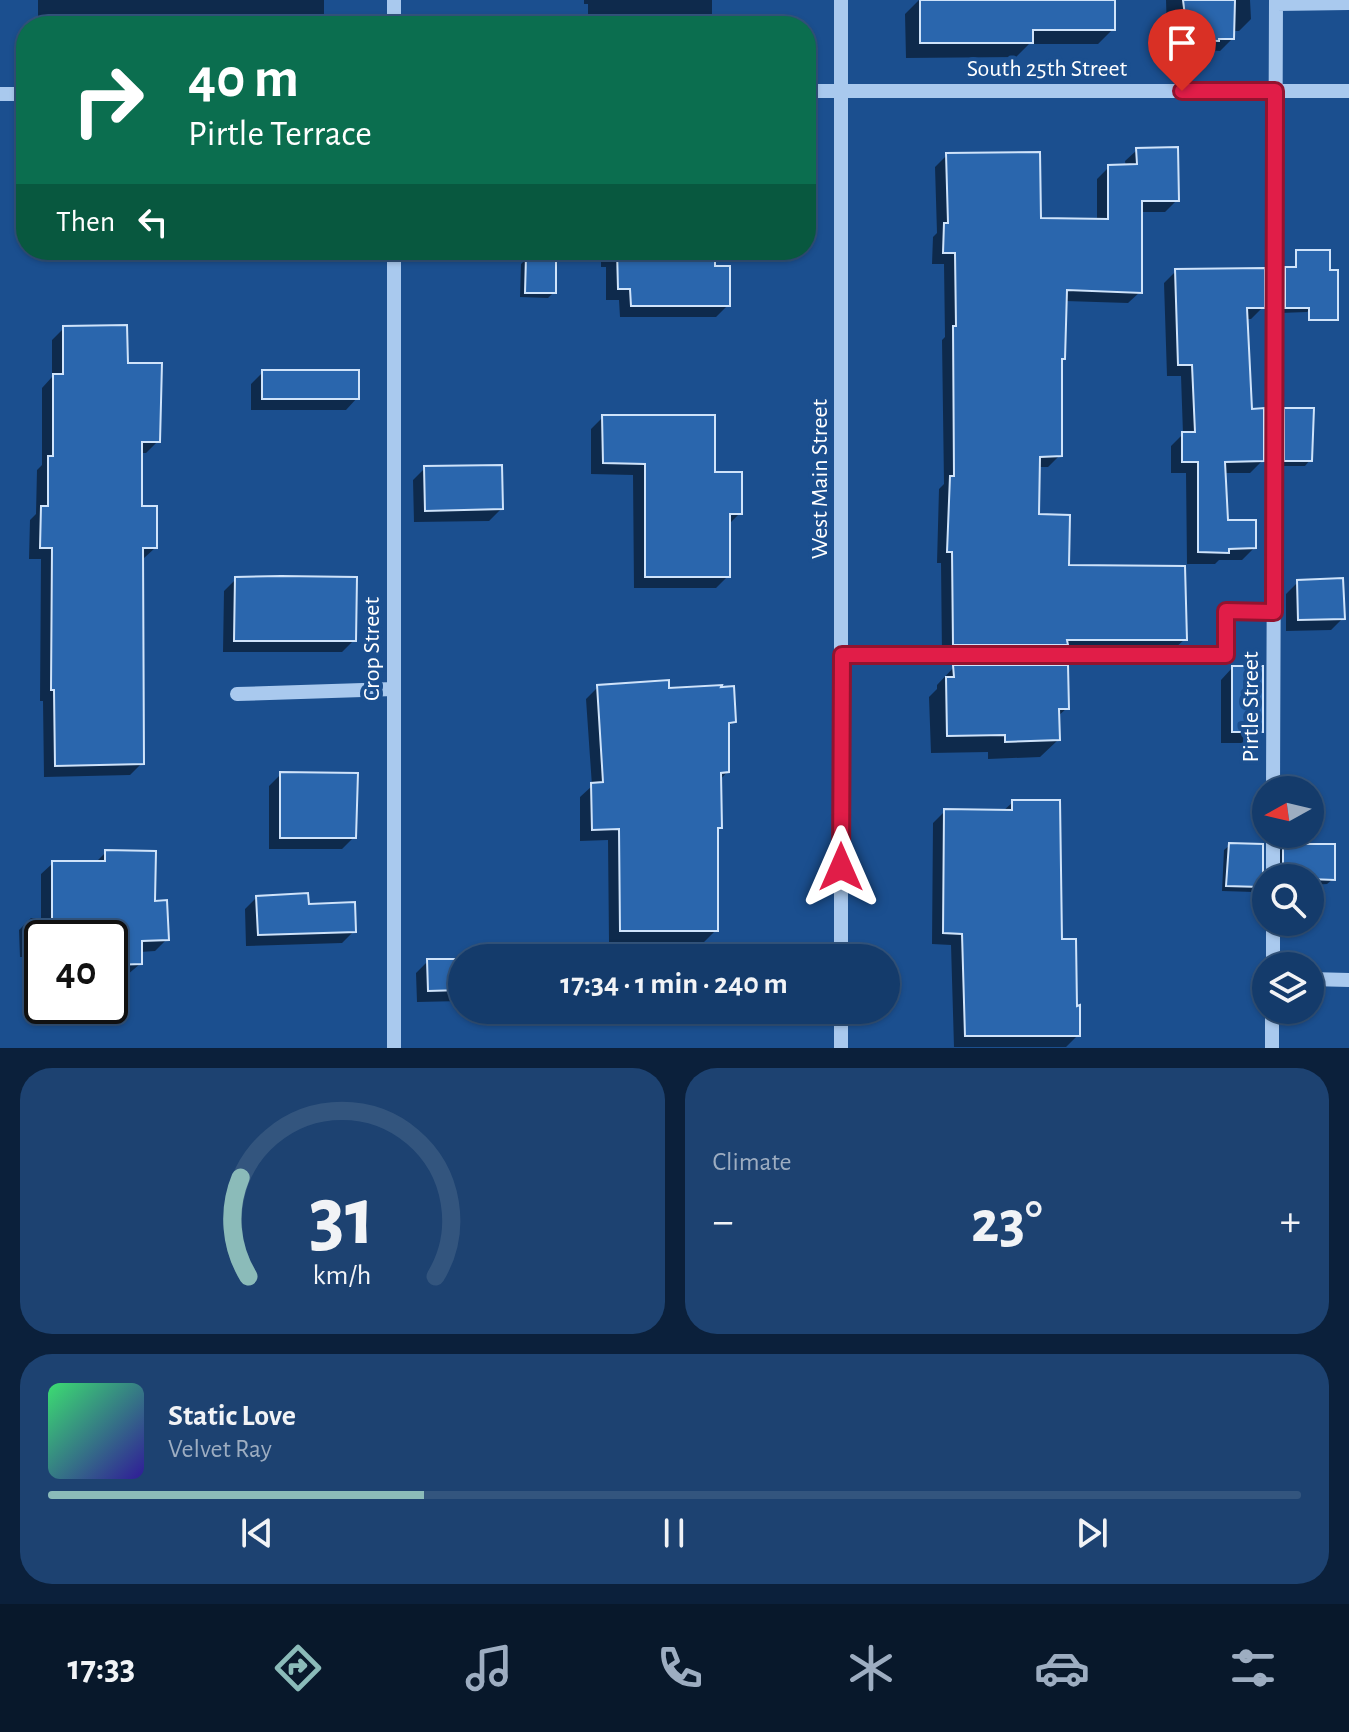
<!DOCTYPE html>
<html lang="en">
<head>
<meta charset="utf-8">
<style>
  body { margin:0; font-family:"Alegreya Sans",sans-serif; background:#1d4271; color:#f1f3f6; height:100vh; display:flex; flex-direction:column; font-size:30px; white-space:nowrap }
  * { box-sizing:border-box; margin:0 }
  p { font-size:26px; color:#9dadc1 }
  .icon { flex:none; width:44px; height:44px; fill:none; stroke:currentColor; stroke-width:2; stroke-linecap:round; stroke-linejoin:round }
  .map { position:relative; height:1048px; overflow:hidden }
  .panel { display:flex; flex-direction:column; gap:20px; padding:20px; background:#0b203b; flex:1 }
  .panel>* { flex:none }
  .top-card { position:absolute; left:16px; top:16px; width:800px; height:244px; border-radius:32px; box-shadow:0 2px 6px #0004,0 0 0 2px #33557e; background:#0b6e4f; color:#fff; overflow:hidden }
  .needle { width:52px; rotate:262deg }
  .controls { position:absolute; left:1252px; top:776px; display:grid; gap:16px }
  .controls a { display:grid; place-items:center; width:72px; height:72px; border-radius:50%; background:#143b6b; box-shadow:0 2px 6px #0004,0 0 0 2px #33557e; font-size:40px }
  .speed { position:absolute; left:24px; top:920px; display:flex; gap:16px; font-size:40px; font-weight:700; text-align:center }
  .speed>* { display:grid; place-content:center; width:104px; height:104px; border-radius:50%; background:#143b6b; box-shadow:0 2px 6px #0004,0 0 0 2px #33557e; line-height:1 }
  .speed .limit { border:4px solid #111; border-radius:12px; background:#fff; color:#111 }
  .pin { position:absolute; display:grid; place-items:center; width:68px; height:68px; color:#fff; margin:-82px -34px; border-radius:50% 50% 50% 0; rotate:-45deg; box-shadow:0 0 8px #0007 }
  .pin .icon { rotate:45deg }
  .me { position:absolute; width:88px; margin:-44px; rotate:0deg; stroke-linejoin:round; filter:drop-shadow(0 0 6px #0008) }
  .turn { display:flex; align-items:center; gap:28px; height:168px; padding:0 40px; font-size:36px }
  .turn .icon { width:104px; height:104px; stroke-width:2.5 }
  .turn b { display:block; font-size:56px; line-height:68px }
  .then { display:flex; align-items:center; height:76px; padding:0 40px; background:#0003; gap:16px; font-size:30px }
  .big { font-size:60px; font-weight:700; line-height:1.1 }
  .panel .tile { flex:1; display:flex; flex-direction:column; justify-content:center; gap:12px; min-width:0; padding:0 28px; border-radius:32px; background:#1d4271 }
  .panel .dial { align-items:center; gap:0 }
  .dial svg { height:208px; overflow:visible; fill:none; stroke:#33557e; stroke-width:7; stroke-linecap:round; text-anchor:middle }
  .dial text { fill:#f1f3f6; stroke:none }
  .song { display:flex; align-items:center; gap:24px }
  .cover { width:96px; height:96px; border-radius:12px; background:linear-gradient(135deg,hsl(140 70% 55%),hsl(250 70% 35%)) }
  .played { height:8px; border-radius:4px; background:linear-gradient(90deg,#8bbbb9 30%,#33557e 30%) }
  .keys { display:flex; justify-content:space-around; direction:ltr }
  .heat { display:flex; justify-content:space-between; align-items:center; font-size:44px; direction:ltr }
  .panel .tiles { flex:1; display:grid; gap:20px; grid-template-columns:1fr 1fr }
  .tile:last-child { grid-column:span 2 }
  .trip { position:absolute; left:448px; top:944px; width:452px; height:80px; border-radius:40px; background:#143b6b; box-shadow:0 2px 6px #0004,0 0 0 2px #33557e; font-weight:700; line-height:80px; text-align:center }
  .menu { display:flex; height:128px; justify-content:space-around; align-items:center; background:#08182b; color:#9dadc1 }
  .menu .icon { width:56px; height:56px }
  .menu .on { color:#8bbbb9 }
  .menu b { font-size:36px; color:#f1f3f6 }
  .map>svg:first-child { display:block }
</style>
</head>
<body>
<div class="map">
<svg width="1349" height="1048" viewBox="0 0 1349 1048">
  <rect width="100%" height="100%" fill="#1b4f8f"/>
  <path fill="#0007" d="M38,0H324V26H38Z
    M584,0H712V26H588V4H584Z
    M919,0H1113V29L1098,44H1029L1016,57L906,58L905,14Z
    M1166,0H1250L1251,19L1239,31H1232V39L1220,51L1207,50L1205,52L1176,51L1174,32H1167Z
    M1137,150L1177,200L1165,212H1140V292L1128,303L1065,301L1063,358L1060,361V455L1048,467H1038L1037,516L1067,567L1185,639L1173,650L942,656L941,563H937L939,489L944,484L942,340L945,337L944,264H932L933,237L937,233L935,167L947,155L1039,220H1097V179L1109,167H1126L1125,161Z
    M49,250H137L128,259H49Z
    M601,250H713V268L728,305L716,317H620L619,300H606V267H601Z
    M527,258L554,292L548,298L520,297L521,264Z
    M1286,269L1312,307L1307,312L1280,313V275Z
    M1176,271L1263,307L1251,319H1246L1250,411L1262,461L1250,473H1224L1226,522L1254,548L1242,560H1219L1215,564H1187L1186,473H1171V446L1183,434L1181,376H1167L1164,283Z
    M64,328L126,365L158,441L146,453H140V508L155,548L143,559L142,763L130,775L44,777L43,701H40L41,559H29L30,520L36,514L37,470L42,465V388L52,377V340Z
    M263,372L357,398L346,410H251V384Z
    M1285,410L1310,460L1305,466H1279L1280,416Z
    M603,417L713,474L740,513L728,525V576L716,588H634L633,475L591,474V429Z
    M425,468L501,509L489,521L414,522L413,480Z
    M236,579L354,640L342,652H223L224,591Z
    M1298,582L1343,618L1331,630L1286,631V594Z
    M954,667L1067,708L1057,717L1058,740L1040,757L988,759V752L931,753L929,697L937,689V685Z
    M1232,668L1261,731L1249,743H1221V680Z
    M598,687L667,691L734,721L727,728V772L720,780V827L716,830V930L704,942H609L608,840L580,841V797L592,786L586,699Z
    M281,774L354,837L342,849H269V786Z
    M1013,802L1060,941L1078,1035L1066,1047H954L951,945L932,944L933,823L945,811H1003Z
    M1230,845L1260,886L1254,892L1222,891L1224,850Z
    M1284,846L1333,879L1327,884L1310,885V878H1278V852Z
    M106,852L153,903L167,939L155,951L140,952V964L127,975V986L115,998H110V938H42V1000H33L31,957H20L19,930L31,918H41V874L53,863H95Z
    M257,897L307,906L354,931L342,943L246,946L245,909Z
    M521,952V958H474L479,953Z
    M428,961H462V1001L417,1002L416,973Z"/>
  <path fill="#2a66ad" stroke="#cfe3fa" stroke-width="2" d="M920,0H1115V30H1033V43H920Z
    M1183,0H1235L1234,39H1219V41L1188,40Z
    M1178,147L1179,201H1142V293L1067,290L1065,359H1062V456L1040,457L1039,514L1070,515L1069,565L1185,566L1187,640H1067L1068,645H953L952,552H947L950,476H954L953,326H956L955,253H943L944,223H948L946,153L1040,152L1041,218L1108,219V165L1137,164L1136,148Z
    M617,250H715V266H730V306H631L630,289H618Z
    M1296,250H1330V270H1338V320H1309V308H1285V267H1296Z
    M526,256H556V293H525Z
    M1265,268V308H1247L1252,409L1264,408V461L1225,462L1228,520H1256V548L1229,549V553L1198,552V462H1182V432H1195L1192,365H1178L1175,269Z
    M127,325L128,363H162L160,442H142V506H157V548H143L144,764L55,766L54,690H51L52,548H40L41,506H48V456H53V374H63V326Z
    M262,370H359V399H262Z
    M1284,408H1314L1312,461H1284Z
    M602,415H715V472H742V514H730V577H645V464L603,463Z
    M502,465L503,509L425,511L424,466Z
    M281,576L357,577L356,641H234L235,577Z
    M1343,578L1345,619L1298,620L1297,580Z
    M953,665H1068L1069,709H1059L1060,740L1005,742V735L947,736L946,677H954Z
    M1232,666H1263V732H1232Z
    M669,680V688L722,685L721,687L734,686L736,722L729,723V772L721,773L722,828H718V931H620L619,829L592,830L591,783L603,782L597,685Z
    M280,772L358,773L356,838H280Z
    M1012,800H1060L1062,939H1076L1077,1006L1080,1005V1036H965L962,934L943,933L944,809L1012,810Z
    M1229,843L1263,844V880H1262L1261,887L1226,886Z
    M1283,844H1335V880L1283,878Z
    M105,850L156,851L155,901L167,900L169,940L142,941V964L110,965V938H52V861H105Z
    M308,893L309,904L355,902L356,932L258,935L256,896Z
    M427,959H462V990L428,991Z"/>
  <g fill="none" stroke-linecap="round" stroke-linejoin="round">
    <path stroke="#a9c9ee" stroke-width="14" d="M1276,4L1349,3
      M394,26V0
      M806,91H1349
      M0,94H26
      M842,655H1226V611L1274,612
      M237,694L394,689
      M1273,790L1276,0
      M1273,878V834
      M841,958V0
      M1273,966V922
      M1310,979L1349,980
      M394,1048V250
      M841,1048V1010
      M1272,1048V1010"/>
  </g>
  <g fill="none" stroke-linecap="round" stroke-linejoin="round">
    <defs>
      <path id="route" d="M841,867L842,655H1226V611L1274,612L1275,91H1182"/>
    </defs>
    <use href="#route" stroke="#92132f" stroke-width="20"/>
    <use href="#route" stroke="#e11d48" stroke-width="14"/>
  </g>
  <g text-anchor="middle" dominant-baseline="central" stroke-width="8" stroke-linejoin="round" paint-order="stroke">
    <g font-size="24" fill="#fff" stroke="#1b4f8f">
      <text x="1047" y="69">South 25th Street</text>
      <text transform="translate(820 479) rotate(-90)">West Main Street</text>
      <text transform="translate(372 649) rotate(-90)">Crop Street</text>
      <text transform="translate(1251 707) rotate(-90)">Pirtle Street</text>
    </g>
  </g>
</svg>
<div class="controls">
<a><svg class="needle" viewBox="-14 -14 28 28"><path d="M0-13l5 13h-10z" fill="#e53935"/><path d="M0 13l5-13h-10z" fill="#9dadc1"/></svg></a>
<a><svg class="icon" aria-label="search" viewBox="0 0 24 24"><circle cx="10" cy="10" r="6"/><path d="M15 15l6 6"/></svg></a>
<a><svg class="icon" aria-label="layers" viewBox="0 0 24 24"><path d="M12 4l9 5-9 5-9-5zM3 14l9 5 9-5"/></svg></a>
</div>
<div class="speed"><div class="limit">40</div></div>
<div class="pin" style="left:1182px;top:91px;background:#d93025"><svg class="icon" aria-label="arrive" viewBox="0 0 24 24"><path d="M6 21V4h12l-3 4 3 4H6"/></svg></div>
<svg class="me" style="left:841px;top:867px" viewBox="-20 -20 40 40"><path d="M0-17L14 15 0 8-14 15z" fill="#e11d48" stroke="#fff" stroke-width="4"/></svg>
<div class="trip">17:34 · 1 min · 240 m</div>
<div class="top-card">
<div class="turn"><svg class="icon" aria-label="right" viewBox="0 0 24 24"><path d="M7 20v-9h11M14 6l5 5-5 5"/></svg><div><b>40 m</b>Pirtle Terrace</div></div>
<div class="then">Then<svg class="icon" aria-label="left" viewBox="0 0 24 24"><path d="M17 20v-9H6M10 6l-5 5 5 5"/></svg></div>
</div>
</div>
<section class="panel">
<div class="tiles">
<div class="tile dial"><svg viewBox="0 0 100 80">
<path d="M14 69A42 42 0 1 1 86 69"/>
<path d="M14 69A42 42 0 0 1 11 31" stroke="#8bbbb9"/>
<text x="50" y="56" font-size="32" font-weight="700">31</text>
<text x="50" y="72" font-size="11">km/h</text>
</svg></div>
<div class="tile"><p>Climate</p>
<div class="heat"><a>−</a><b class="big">23°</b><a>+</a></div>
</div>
<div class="tile">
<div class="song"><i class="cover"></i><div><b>Static Love</b><p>Velvet Ray</p></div></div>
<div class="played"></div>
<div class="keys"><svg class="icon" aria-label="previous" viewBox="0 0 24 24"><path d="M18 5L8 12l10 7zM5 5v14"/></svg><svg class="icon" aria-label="pause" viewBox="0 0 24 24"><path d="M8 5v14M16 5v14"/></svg><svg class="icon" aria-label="next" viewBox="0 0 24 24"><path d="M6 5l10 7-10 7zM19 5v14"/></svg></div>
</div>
</div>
</section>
<nav class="menu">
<b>17:33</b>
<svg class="icon on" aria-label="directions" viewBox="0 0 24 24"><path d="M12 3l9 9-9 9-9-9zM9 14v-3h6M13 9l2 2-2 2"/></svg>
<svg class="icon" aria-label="music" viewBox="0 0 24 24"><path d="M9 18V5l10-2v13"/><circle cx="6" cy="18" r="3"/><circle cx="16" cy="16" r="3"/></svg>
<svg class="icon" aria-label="phone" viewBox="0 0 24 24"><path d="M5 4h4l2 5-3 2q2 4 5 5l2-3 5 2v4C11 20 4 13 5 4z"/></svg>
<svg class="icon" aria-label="climate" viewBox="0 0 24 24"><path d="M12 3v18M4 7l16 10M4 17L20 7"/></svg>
<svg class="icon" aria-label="car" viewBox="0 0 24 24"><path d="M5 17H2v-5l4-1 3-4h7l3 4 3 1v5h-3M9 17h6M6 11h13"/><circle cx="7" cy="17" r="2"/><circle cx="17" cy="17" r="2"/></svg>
<svg class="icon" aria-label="filters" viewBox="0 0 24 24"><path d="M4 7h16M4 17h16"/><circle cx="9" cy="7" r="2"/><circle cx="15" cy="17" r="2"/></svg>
</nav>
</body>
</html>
